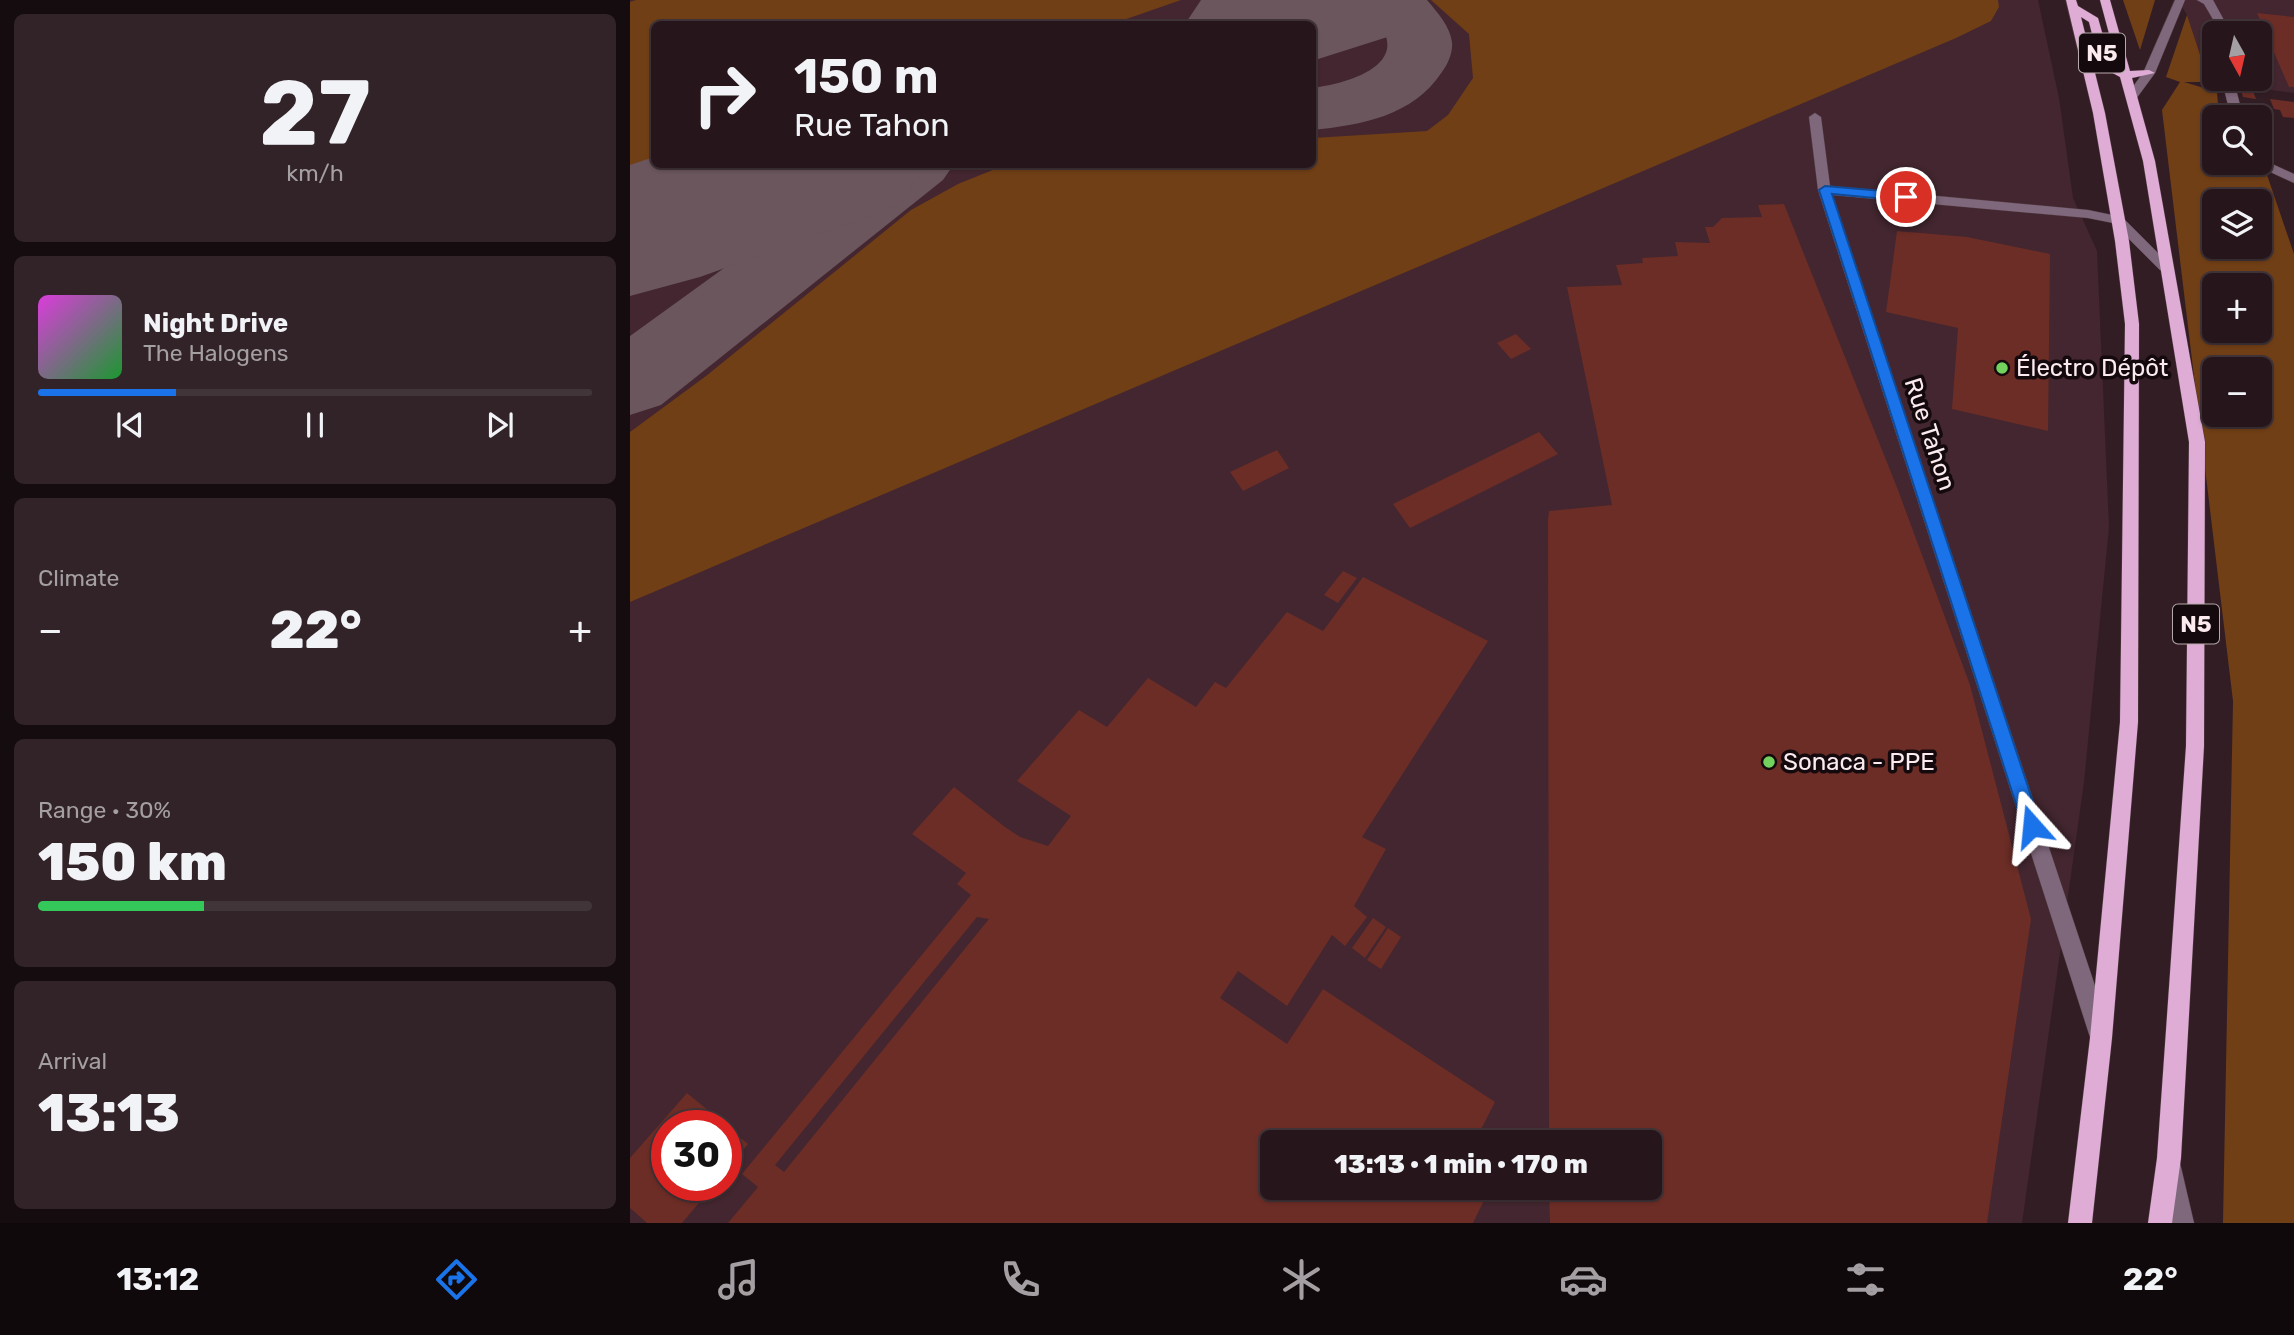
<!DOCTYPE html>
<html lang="en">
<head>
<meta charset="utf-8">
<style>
  body { margin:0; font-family:Rubik,sans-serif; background:#322328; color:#f1f3f6; height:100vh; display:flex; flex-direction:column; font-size:26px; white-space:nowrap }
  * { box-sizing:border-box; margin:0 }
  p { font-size:23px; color:#a49fa3 }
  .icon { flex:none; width:38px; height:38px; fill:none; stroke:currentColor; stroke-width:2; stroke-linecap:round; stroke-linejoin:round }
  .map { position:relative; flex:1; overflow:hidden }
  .details { display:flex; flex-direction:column; gap:14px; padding:14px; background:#150c0f; width:630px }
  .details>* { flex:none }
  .guide { position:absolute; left:21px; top:21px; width:665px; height:147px; border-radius:10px; box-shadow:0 2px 5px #0004,0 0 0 2px #42353a; background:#26161b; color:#f1f3f6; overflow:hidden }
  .needle { width:46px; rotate:172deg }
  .controls { position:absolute; left:1572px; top:21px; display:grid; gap:14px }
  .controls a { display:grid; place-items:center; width:70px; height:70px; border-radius:10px; background:#26161b; box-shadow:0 2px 5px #0004,0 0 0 2px #42353a; font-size:35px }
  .speed { position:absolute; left:21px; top:1110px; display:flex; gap:14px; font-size:35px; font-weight:700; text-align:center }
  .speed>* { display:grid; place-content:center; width:91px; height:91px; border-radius:50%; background:#26161b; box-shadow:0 2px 5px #0004,0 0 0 2px #42353a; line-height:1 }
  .speed .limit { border:10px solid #d22; background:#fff; color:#111 }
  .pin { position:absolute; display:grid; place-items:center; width:60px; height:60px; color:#fff; margin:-30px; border:4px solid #fff; border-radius:50%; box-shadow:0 2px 7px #0007 }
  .me { position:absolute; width:77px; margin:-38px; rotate:342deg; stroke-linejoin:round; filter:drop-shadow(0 0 5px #0008) }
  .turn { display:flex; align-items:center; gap:24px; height:147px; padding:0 28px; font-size:32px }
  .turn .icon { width:91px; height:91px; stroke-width:2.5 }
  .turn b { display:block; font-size:49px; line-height:60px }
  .big { font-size:52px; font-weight:800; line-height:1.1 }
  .details .card { flex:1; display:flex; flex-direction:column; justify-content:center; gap:10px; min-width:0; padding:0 24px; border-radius:10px; background:#322328 }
  .details .dial { align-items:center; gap:0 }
  .dial b { font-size:91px; line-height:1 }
  .song { display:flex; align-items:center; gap:21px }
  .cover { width:84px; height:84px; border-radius:10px; background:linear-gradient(135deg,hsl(300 70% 55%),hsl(130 70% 35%)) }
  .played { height:7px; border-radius:4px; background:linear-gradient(90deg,#1a73e8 25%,#42353a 25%) }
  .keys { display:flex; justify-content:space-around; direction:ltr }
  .heat { display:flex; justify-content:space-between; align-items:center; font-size:38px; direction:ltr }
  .charge { height:10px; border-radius:5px; background:linear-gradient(90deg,#34c759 30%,#42353a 0) }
  .trip { position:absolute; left:630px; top:1130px; width:402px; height:70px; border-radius:10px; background:#26161b; box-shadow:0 2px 5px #0004,0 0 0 2px #42353a; font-weight:800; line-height:70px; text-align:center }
  .tabs { display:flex; height:112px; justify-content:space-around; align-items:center; background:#0f090b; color:#a49fa3 }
  .tabs .icon { width:49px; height:49px }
  .tabs .current { color:#1a73e8 }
  .tabs b { font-size:32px; color:#f1f3f6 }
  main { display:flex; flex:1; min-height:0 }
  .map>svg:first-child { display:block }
</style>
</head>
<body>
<main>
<section class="details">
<div class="card dial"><b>27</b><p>km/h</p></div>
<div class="card">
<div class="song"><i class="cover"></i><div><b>Night Drive</b><p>The Halogens</p></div></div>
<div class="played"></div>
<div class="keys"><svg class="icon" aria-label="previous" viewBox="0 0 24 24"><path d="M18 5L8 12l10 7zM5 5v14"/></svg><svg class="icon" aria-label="pause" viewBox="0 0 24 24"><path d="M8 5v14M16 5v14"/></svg><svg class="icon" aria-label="next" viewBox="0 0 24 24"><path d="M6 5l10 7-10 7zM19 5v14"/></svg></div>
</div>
<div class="card"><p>Climate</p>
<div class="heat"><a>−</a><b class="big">22°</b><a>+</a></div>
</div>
<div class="card"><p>Range · 30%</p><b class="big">150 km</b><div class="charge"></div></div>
<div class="card"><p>Arrival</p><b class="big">13:13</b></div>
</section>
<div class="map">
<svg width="1664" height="1223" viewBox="0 0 1664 1223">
  <rect width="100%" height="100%" fill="#331d24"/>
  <path fill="#43262f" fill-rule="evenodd" d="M0,0H1408L1429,98L1443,198L1467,251L1479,527L1454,782L1392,1223H0ZM24,24H682V164H24ZM37,1125H96V1185H37ZM642,1143H1020V1188H642Z
    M1548,0H1664V93L1579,82L1557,15ZM1584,33H1629V79H1584Z"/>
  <path fill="#713f16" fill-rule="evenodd" d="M6,0H551L482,24H24V164L30,165L0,174V2Z
    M801,0H1368L1369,7L1361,21L1326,38L0,602V432L76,376L281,210L328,184L375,165L682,164L683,138L797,131L818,115L843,78L839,34Z
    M1493,0H1525L1510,50Z
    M1557,15L1579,82H1554L1587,92L1589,117H1584V163H1619L1636,172L1664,254V1223H1593L1603,701L1532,110L1550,82L1536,77ZM1584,201H1629V247H1584ZM1584,285H1629V331H1584ZM1584,369H1629V415H1584Z"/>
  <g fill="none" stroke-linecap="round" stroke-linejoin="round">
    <path fill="#6a565c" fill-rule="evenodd" d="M626,0H705C680,36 638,24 598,24L607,10Z
      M726,0H797C807,12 820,26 822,42C823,53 818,64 812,72C783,116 732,125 682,130V88C708,85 777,69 752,28C746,18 733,10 726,0Z
      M238,164H324L313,180L31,405L0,415V336Z"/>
    <path fill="#6a565c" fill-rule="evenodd" d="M571,0H790L767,34L682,61V24H555Z
      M24,157V164H296L270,205L70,277L0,296V165Z"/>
  </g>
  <path fill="#6c2d26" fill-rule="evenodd" d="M1627,13L1664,17V87H1659Z
    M1609,84L1621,86L1626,99L1613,97Z
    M1640,99L1664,102V118L1653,117L1650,110L1644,109Z
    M1154,204L1268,490L1340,685L1401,919L1357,1223H920L919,1188H1020V1143H919L918,520L919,511L982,505L937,287L992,285L986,265L1013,263L1012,258L1048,256L1045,242L1080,243L1075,227H1083L1092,218L1132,217L1128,205Z
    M1267,231L1337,237L1420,254L1418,431L1322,409L1328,328L1256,312Z
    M886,334L901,349L881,359L867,343Z
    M909,432L928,454L780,528L763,504Z
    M647,450L659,468L613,491L600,472Z
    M713,571L727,578L708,603L694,595Z
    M733,577L858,641L732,837L756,849L724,906L737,917L715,946L702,935L657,1006L608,971L590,998L657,1044L693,989L865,1102L844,1143H642V1188H860L843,1223H98L128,1187L112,1174L341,895L327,884L336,873L282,834L324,787L375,827L390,837L418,846L441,816L387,781L449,710L477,727L518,678L566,707L585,682L596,688L657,612L693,631ZM347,917L359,919L154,1172L145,1165Z
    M743,918L756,927L735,958L722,948Z
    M758,928L771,937L751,969L737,960Z
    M57,1093L96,1125H37V1185H84L52,1223H17L0,1208V1158Z
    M96,1126L118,1144L96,1170Z"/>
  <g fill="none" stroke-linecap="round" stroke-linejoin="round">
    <defs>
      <path id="minor" d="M1545,0H1555L1525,73L1506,99H1498L1496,96L1513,73Z
        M1567,0H1583L1601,33H1591L1574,4Z
        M1597,79H1609L1605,85L1613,117H1601L1593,85Z
        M1185,113L1191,117L1200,186L1458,210L1487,216L1492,217L1542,267L1535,272L1530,270L1483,223L1458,218L1202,195L1481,1034L1478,1042L1470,1045L1462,1042L1459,1034L1188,190L1179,117Z
        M1629,158L1664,174V183L1625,165L1623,163H1629Z
        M1542,1159L1550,1163L1564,1223H1540L1530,1171L1534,1163Z"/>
      <path id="major" d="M1436,0H1446L1448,6L1468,18L1481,64L1488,67L1470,0H1480L1500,71L1519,70L1525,73L1502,78L1525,161L1575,442L1574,746L1551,1158L1542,1223H1518L1527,1158L1556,746L1559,442L1513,161L1490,77L1470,66L1459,22L1451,17L1475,113L1499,241L1509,324L1508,722L1482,1038L1462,1223H1438L1460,1038L1490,722L1495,324L1485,241L1463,113Z"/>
    </defs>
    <use href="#minor" stroke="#4f3a40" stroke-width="1"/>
    <use href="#major" stroke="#4f3a40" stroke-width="1"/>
    <use href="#minor" fill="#80687c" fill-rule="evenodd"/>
    <use href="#major" fill="#deacd5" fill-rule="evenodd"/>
  </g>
  <path fill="#1a73e8" stroke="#114b97" stroke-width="2" d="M1195,186L1276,193L1282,197L1276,201L1202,194L1411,826L1408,832L1402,835L1396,832L1393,826L1189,190Z"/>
  <g fill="#73d25d" stroke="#140a0d" stroke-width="2.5">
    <circle cx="1372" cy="368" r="7"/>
    <circle cx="1139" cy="762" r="7"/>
  </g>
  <g text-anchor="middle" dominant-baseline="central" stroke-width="7" stroke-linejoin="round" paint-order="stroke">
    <g fill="#140a0d" stroke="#b6a8ab" stroke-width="2">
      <rect x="1449" y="33.5" width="46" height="39" rx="5"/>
      <rect x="1543" y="604.5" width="46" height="39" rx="5"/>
    </g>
    <g font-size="23" font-weight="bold" fill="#fbebef">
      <text x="1472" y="53">N5</text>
      <text x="1566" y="624">N5</text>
    </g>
    <g font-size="24" fill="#fbebef" stroke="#140a0d" text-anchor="start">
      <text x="1386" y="368">Électro Dépôt</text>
      <text x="1153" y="762">Sonaca - PPE</text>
    </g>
    <g font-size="24" fill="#fbebef" stroke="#140a0d">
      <text transform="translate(1300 434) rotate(72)">Rue Tahon</text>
    </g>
  </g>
</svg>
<div class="controls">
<a><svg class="needle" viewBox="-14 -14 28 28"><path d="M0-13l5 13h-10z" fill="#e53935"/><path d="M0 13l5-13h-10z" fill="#a49fa3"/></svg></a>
<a><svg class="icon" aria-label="search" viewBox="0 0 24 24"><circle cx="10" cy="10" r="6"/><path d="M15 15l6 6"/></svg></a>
<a><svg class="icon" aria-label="layers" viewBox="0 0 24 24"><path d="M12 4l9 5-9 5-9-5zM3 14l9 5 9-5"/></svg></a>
<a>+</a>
<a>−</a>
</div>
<div class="speed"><div class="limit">30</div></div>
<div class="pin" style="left:1276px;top:197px;background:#d93025"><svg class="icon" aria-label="arrive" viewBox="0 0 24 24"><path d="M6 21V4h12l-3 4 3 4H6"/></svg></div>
<svg class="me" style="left:1402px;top:826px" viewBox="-20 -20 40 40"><path d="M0-17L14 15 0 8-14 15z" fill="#1a73e8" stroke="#fff" stroke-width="4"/></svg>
<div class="trip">13:13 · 1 min · 170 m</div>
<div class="guide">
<div class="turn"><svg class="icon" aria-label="right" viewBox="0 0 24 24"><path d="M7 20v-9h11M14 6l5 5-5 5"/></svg><div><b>150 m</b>Rue Tahon</div></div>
</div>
</div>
</main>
<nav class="tabs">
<b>13:12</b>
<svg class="icon current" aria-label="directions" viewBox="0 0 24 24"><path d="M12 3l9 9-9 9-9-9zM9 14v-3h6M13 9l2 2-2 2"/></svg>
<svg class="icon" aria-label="music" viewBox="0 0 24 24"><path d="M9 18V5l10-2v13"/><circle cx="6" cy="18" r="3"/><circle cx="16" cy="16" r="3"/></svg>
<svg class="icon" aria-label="phone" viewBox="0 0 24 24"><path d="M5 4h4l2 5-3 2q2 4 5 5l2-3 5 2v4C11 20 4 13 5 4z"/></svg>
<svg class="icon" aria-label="climate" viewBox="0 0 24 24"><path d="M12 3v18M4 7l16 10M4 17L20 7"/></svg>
<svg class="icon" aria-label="car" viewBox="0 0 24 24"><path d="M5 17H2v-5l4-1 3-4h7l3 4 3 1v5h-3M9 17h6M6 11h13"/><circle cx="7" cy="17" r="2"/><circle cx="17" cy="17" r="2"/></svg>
<svg class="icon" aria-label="filters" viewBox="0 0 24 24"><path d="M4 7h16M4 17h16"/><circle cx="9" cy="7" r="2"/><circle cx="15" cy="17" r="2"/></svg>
<b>22°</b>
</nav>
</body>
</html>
